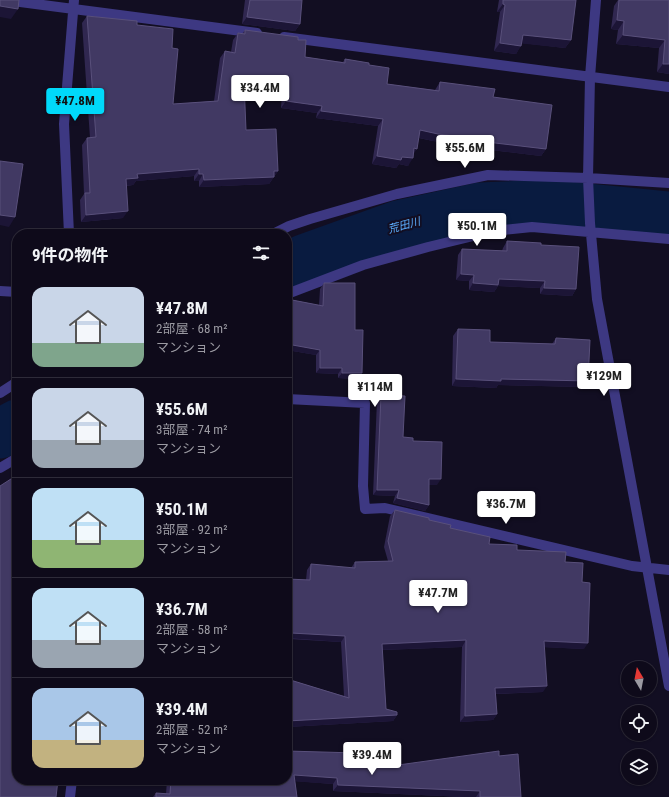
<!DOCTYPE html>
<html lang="ja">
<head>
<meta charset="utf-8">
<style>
	:root { --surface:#0e0a1a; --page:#1c1827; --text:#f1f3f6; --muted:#9b9aa2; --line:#2e2b39; --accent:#00d9fa }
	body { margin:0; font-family:"Roboto Condensed","Noto Sans JP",sans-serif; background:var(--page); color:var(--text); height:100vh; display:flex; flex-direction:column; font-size:15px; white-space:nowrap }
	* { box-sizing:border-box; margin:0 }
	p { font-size:13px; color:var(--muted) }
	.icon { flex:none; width:22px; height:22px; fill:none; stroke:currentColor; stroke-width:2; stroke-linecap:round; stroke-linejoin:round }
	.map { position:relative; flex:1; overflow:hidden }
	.details { position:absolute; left:12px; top:229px; width:280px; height:556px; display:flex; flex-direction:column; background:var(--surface); border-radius:16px; box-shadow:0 1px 3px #0004,0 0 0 1px var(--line) }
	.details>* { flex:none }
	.needle { width:26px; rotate:350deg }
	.buttons { position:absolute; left:621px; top:661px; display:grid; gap:8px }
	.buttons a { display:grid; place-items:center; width:36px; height:36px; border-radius:50%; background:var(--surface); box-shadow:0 1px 3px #0004,0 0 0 1px var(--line); font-size:20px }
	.price { position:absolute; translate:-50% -34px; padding:0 9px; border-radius:4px; background:#fff; color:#222; font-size:13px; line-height:26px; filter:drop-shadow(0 1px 2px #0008) }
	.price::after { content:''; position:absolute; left:50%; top:24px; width:12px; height:9px; margin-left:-6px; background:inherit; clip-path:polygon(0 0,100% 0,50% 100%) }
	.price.on { background:var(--accent); color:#111 }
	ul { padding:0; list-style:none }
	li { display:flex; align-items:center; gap:12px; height:100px; padding:0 20px }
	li+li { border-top:1px solid var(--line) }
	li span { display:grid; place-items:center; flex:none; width:112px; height:80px; border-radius:12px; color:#555 }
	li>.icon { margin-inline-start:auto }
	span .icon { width:48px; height:48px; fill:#fffc; stroke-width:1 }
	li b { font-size:17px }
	h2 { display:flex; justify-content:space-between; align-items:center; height:48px; padding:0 20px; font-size:17px }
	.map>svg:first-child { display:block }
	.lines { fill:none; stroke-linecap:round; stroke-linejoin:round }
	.river { stroke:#091b40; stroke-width:49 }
	.minor { stroke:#3d3882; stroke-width:10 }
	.wall { fill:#302750 }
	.shaded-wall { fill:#1c1536 }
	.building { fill:#413963; stroke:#59507b }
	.labels { text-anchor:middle; stroke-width:4; stroke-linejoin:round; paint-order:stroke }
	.water-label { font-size:11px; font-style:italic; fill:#5dafff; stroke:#120e22 }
</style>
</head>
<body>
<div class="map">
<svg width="669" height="797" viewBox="0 0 669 797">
	<rect width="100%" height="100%" fill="#120e22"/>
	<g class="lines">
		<path class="river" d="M287 267 306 258 398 225 480 207 547 204 669 216
			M0 434 17 424"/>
		<path class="minor" d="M5 0 257 33
			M596 0 590 77 588 178 590 223 597 299 669 686
			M284 37 669 87
			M69 234 64 124 74 0
			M273 234 289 226 310 219 397 194 488 175 588 178 669 183
			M0 291 17 292
			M287 294 363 265 428 247 494 231 532 227 669 239
			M0 393 17 382
			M287 399 365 403 363 486 365 509 385 508 632 566 669 570
			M0 468 17 458
			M70 797 72 780"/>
	</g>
	<path class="wall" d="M245 0H302L300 24 295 31 242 24Z
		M499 0H576L571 40 565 48 522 43 516 54 494 51 500 12H497Z
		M618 0H669V74L657 72 659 48 616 44 618 30 611 29 614 6Z
		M87 16 137 25 172 48 173 104 214 101 220 58 225 51 231 52 233 40 238 33 242 34 245 30 298 40 305 57 343 62 345 59 369 65 387 84 435 90 440 82 493 97 546 149 541 156 473 148 474 146 433 141 419 138 413 154 408 166 399 164 396 168 372 164 378 126 316 118 317 113 281 108 282 93 244 90 246 130 278 171 269 184 199 187V181H194V176L136 181 133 185 126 186 123 218 81 222 80 200 84 194 82 145 87 138H90L82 23Z
		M507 241 541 245 576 289 572 296 540 294V288L498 286 494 292 469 290V281L456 280 458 255 462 249 502 251 503 248Z
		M324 283 355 330 358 379 338 378V374L316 373V355L287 350V299L319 305 320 289Z
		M458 329 490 342 552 344 556 338 588 381 583 387 498 385 496 388 452 386 453 336Z
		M381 395 403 437 413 441 437 485H429V505L425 511 393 503 395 496 373 495 377 400Z
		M395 510 429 520 489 544 565 562 582 582 584 649 544 647 543 692 496 694 497 714 493 720 460 722 462 647 382 650 386 709 397 715 393 721 287 727V679L344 696 341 642 290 639 287 579 306 580 307 570 311 564 351 568 355 562 388 561 384 547 390 516Z
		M499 756 521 797H465L333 791V784L295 781 297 797H153L156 793 166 794 167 780H287L391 766Z"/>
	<path class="shaded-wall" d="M503 4 505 5 500 12H497Z
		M0 6 18 9 11 19 0 17Z
		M247 17 300 24 295 31 242 24Z
		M617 20 624 21 618 30 611 29Z
		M523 35 571 40 565 48 517 43Z
		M623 35 665 40 659 48 616 44Z
		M500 43 521 46 516 54 494 51Z
		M663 64H669V74L657 72Z
		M244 82 287 86 282 93 239 89Z
		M286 101 322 106 317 113 281 108Z
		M321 111 383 119 378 126 316 118Z
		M420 130 479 139 474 146 433 141 415 137Z
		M478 141 546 149 541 156 473 148Z
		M414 148 417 149 412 156Z
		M377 156 402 157 413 158 408 166 399 164 396 168 372 164Z
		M199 169 194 176 136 181 133 185 121 186 126 179 137 174Z
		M278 171 269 184 199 187 204 180Z
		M199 174H203L199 181H194Z
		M128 211 123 218 81 222 86 215Z
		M0 215 15 217 9 227 0 225Z
		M461 274 474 275 469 281 456 280Z
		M499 279 545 281 540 288 498 286 494 292 469 290 473 283Z
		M544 288 576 289 572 296 540 294Z
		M287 344 320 350 316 355 287 350Z
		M320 368H342L338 374 316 373Z
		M342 373H362L358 379 338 378Z
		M456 379H501L588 381 583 387 498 385 496 388 452 386Z
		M429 479H441L437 485H425Z
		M377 490H399L395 496 373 495Z
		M397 498 429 505 425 511 393 503Z
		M291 633 345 636 341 642 287 638Z
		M466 640 462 647 378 650 382 644Z
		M544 641 588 643 584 649 540 647Z
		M547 686 543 692 491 694 495 688Z
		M497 714 493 720 460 722 465 716Z
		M397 715 393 721 287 727V721Z
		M294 775 337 778 333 784 290 781Z
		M338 785 480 791 476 797H465L333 791Z"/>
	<path class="building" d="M0 0H19L18 9 0 6Z
		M250 0H302L300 24 247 17Z
		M503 0H576L571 40 523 35 521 46 500 43 505 5 503 4Z
		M619 0H669V64H663L665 40 623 35 624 21 617 20Z
		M87 16 137 21V25L173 29 172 48 178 49 173 104 218 101 225 51 235 53 238 33 245 34V30L298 37V40H306L305 57 345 63V59L369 63V65L389 68 387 84 439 91 440 82 495 89 493 97 552 105 546 149 478 141 479 139 438 134 420 130 417 149 414 148 413 158 402 157 401 160 377 156 383 119 321 111 322 106 286 101 287 86 244 82 246 130 276 129 278 171H274V177L204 180 203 174H199V169L137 174 138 178 126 179 128 211 86 215 85 193H90L87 138 96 137Z
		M0 161 23 164 15 217 0 215Z
		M507 241 541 243V245L579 247 576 289 544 288 545 281 499 279 498 285 473 283 474 275 461 274 462 249 507 251Z
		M324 283H355V330H363L362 373H342V368H320V350L287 344V299L323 306Z
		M458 329 490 330V342L555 344 556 338 590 340 588 381 501 379V381L456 379Z
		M381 395 405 396 403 437 413 438V441L442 442 441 479H429V505L397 498 399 490H377Z
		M287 424H291L287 445Z
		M14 477 17 478V780H58L56 797H0V486Z
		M395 510 429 518V520L451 525 450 528 490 537 489 544 517 545V550L566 552 565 562 583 563 582 582 590 583 588 643 544 641 547 686 495 688 497 714 465 716 466 640 382 644 386 709 397 712V715L287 721V679L349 698 345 636 291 633 287 651V579L310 580 311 564 355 568V562L393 561 388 541Z
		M287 751 392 754 391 766 499 751V756L518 754 521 797H480V791L338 785 337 778 294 775 297 797H156V793L170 794 171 780H287Z"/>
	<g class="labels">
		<g class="water-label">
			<text transform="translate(404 225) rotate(-15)" y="4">荒田川</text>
		</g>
	</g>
</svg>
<div class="buttons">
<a><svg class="needle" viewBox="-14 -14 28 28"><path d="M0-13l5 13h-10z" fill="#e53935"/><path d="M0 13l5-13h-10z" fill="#9b9aa2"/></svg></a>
<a><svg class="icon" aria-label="locate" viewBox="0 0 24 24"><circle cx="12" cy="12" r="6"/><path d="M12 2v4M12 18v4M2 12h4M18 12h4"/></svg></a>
<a><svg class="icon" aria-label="layers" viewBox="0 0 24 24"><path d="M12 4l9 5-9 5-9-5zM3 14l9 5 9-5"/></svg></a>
</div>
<b class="price" style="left:260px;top:109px">¥34.4M</b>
<b class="price on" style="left:75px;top:122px">¥47.8M</b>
<b class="price" style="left:465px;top:169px">¥55.6M</b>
<b class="price" style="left:477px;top:247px">¥50.1M</b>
<b class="price" style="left:604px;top:397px">¥129M</b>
<b class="price" style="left:375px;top:408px">¥114M</b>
<b class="price" style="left:506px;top:525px">¥36.7M</b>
<b class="price" style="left:438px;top:614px">¥47.7M</b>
<b class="price" style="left:372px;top:776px">¥39.4M</b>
<section class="details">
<h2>9件の物件<svg class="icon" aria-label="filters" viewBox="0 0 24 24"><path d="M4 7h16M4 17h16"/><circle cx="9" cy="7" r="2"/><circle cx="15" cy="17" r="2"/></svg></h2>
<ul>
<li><span style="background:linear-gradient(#c9d6e8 70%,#7fa58c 0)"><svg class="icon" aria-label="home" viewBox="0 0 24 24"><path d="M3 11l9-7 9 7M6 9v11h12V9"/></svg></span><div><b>¥47.8M</b><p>2部屋 · 68 m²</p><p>マンション</p></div></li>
<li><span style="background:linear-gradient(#c9d6e8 65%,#9aa5b1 0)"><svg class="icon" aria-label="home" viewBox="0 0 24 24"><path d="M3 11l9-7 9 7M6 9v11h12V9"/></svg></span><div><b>¥55.6M</b><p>3部屋 · 74 m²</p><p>マンション</p></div></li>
<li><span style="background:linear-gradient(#bfe0f5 65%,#8fb573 0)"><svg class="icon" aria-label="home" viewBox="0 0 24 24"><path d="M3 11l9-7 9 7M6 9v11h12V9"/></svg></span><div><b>¥50.1M</b><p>3部屋 · 92 m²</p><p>マンション</p></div></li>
<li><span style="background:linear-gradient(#bfe0f5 65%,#9aa5b1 0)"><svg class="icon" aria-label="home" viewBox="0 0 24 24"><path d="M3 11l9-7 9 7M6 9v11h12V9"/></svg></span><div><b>¥36.7M</b><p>2部屋 · 58 m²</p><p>マンション</p></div></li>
<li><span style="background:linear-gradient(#a9c7e8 65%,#c2b280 0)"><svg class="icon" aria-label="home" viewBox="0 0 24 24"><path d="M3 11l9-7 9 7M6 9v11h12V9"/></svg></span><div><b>¥39.4M</b><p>2部屋 · 52 m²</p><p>マンション</p></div></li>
</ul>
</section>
</div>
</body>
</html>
